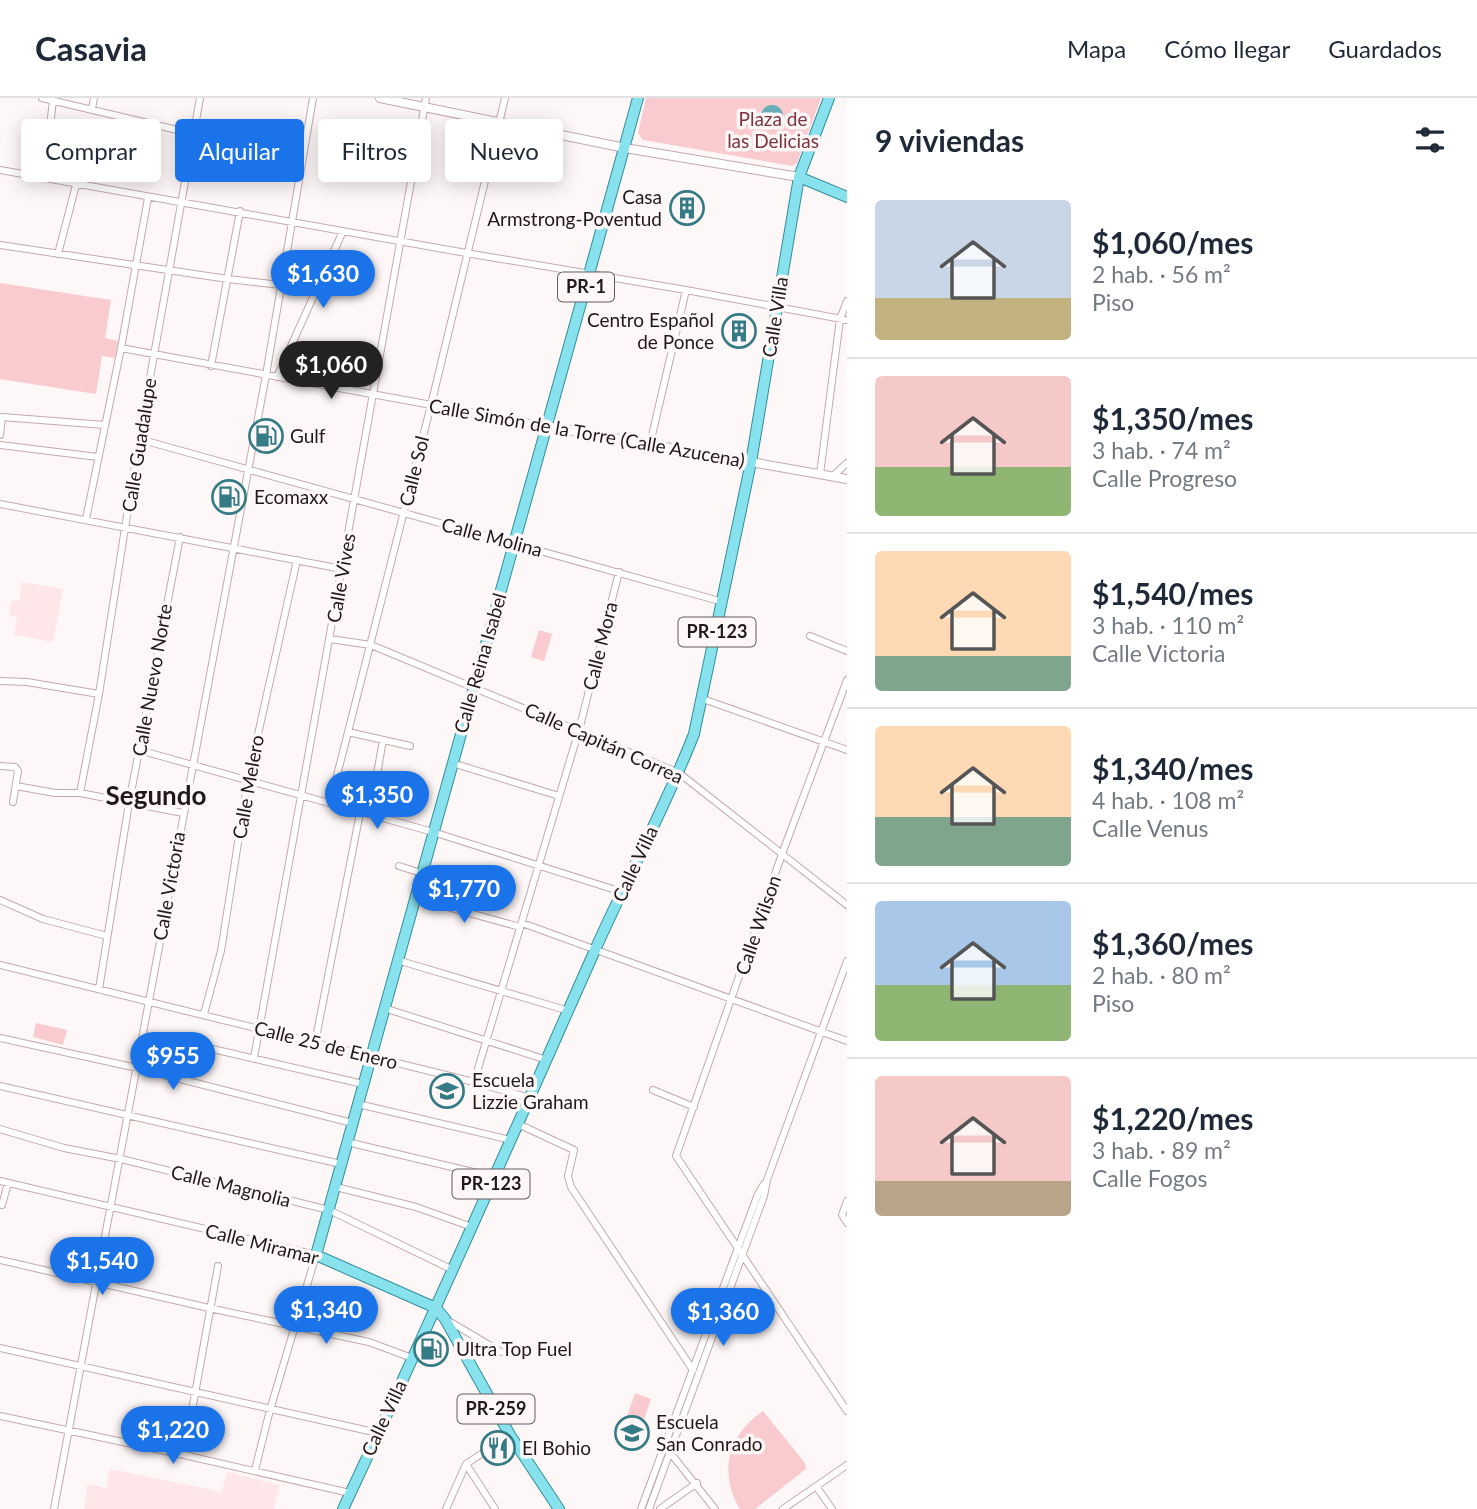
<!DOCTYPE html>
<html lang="es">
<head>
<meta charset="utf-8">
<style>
	:root { --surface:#fff; --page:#f2f2f3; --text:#1f2937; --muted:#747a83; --line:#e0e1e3; --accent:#1a73e8 }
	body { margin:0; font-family:Lato,sans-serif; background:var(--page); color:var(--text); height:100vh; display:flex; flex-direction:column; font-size:26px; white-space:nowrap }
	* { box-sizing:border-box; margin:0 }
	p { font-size:23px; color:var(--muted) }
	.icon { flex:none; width:38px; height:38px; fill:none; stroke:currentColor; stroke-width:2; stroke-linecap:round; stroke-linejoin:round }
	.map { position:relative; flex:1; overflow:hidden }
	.side { display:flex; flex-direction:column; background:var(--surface); width:630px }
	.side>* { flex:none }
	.banner { position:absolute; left:21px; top:21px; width:665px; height:63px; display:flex; gap:14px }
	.price { position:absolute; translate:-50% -60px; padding:0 16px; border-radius:24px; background:var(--accent); color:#fff; font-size:23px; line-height:46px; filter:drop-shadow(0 2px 4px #0008) }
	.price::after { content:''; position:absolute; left:50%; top:42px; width:21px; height:16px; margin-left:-10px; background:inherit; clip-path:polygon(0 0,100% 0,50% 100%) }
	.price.current { background:#222; color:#fff }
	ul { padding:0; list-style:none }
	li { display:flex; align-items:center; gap:21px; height:175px; padding:0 28px }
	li+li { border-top:2px solid var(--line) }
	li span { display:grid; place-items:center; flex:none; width:196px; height:140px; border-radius:7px; color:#555 }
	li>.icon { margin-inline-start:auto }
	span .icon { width:84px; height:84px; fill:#fffc; stroke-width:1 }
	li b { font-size:30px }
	h2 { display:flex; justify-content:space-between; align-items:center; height:84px; padding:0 28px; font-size:30px }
	.tag { padding:0 24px; border-radius:7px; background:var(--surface); box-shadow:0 4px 18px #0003; font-size:24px; line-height:63px }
	.tag.current { background:var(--accent); color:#fff }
	header { display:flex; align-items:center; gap:42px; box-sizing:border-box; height:98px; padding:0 35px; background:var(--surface); border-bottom:2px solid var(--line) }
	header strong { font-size:33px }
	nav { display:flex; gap:38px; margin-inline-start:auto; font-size:24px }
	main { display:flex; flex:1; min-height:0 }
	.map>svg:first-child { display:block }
	.built { fill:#ffe7e9 }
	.green { fill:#f9cace }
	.water { fill:#68aeb8 }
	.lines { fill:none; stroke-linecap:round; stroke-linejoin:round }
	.minor-casing { stroke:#c5a9ab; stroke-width:8 }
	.tertiary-casing { stroke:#c5a9ab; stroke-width:10 }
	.primary-casing { stroke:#318e9b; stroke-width:12 }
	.minor { stroke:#fff; stroke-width:6 }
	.tertiary { stroke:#fff; stroke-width:8 }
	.primary { stroke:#88e2ed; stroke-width:10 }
	.labels { text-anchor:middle; stroke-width:7; stroke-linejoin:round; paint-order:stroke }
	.shield { fill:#fef7f8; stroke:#645b5c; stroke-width:2 }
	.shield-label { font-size:18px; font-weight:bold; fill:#221819 }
	.park-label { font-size:19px; fill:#7c333e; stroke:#fef7f8 }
	.poi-label { font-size:19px; fill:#221819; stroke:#fef7f8; text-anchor:start }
	.street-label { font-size:19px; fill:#221819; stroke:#fef7f8 }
	.district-label { font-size:26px; font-weight:bold; fill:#221819; stroke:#fef7f8 }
</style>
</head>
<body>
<header>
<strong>Casavia</strong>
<nav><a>Mapa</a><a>Cómo llegar</a><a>Guardados</a></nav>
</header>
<main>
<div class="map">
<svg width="847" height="1411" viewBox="0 0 847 1411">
	<rect width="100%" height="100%" fill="#fef7f8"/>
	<path class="built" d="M22 484 63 491 53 544 14 537 17 519 9 517 11 503H19Z
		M110 1371 222 1394 227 1374 280 1387 274 1411H84L88 1386 106 1390Z"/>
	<path class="green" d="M646 0H821L797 65 792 68 643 42 638 35Z
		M0 185 111 202 105 240 118 243 115 260 102 258 96 296 0 281Z
		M539 532 552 536 544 563 531 559Z
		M36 925 67 932 63 947 33 939Z
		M635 1295 651 1301 642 1327 626 1321Z
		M763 1313 805 1365 806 1371 755 1411H740C718 1374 728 1337 763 1313Z"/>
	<path class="water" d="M761 18a11 11 0 1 1 22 0a11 11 0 1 1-22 0Z"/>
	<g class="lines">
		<g class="minor-casing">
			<path id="minor" d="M42 0 194 36 303 57
				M92 11 94 0
				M0 72 466 155 686 192 847 222
				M44 80 53 2
				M0 147 228 181 281 187
				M58 156 76 87
				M121 250 546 328
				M211 268 240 113
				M277 279 343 133
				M0 337 2 319 105 327
				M139 341 723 504
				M650 346 686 192
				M0 347 98 359
				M820 376 840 221 847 203
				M832 379 847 365
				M0 406 342 471
				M86 421 121 250 148 100
				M810 538 847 553
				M330 541 371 547 679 675 847 807
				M847 582 782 756 676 1058 847 1313
				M0 583 27 584 99 596
				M703 601 847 652
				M348 634 410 648
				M139 652 433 734 622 794
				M452 665 559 698
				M0 668 15 669 18 673 13 704
				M377 676 383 642
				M16 688 55 695H80L183 715
				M80 695 99 596 139 341 200 0
				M330 705 431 307 505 0
				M399 768 421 775
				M415 800 520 829
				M0 802 43 821 107 838
				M522 825 847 943
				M397 862 569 913
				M0 867 474 984 530 1000
				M99 891 129 705 180 439
				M384 910 547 962
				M204 916 221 853 248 681 297 462
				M0 940 137 970 352 1025
				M174 942 363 986
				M315 945 360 715
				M254 960 426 0
				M474 984 579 632 619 474
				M0 988 341 1066
				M653 992 694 1009
				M358 1006 511 1042
				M518 1026 574 1052 568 1078 571 1089 693 1272
				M0 1031 64 1050 121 1061 329 1112 453 1172
				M347 1044 494 1079
				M0 1083 316 1157 270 1312 255 1372
				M336 1089 416 1109 472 1129
				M847 1103 842 1117 847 1125
				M2 1107 8 1085
				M0 1162 209 1210 369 1244 412 1260
				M447 1222 501 1254
				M0 1250 378 1335
				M0 1318 184 1357 350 1395
				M668 1352 715 1411
				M184 1357 218 1168
				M466 1366 495 1411
				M816 1388 832 1411
				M54 1411 266 277 313 0
				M446 1411 466 1366 510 1337
				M641 1411 758 1096 764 1086
				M649 1411 764 1098 767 1082 847 863
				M660 1411 697 1385
				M783 1411 847 1367"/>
		</g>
		<g class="tertiary-casing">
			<path id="tertiary" d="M380 0 625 50 799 79
				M546 328 847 381"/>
		</g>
		<g class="primary-casing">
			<path id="primary" d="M799 79 847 99
				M343 1411C430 1226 512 1039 595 852 627 780 665 710 694 636L751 364 799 79 829 0
				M559 1411 510 1337 445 1221 436 1210 316 1157 638 0"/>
		</g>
		<use href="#minor" class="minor"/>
		<use href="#tertiary" class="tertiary"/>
		<use href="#primary" class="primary"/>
	</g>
	<defs>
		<g id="building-ring" transform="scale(1.75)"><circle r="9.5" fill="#fef7f8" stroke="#347b85" stroke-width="1.5"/><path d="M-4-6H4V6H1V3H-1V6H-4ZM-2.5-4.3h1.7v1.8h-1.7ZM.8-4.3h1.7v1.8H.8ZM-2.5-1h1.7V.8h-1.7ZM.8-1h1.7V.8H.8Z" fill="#347b85"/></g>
		<g id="fuel-ring" transform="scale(1.75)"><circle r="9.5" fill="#fef7f8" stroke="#347b85" stroke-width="1.5"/><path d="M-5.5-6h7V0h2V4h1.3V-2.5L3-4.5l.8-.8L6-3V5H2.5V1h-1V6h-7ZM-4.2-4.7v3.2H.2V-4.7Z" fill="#347b85"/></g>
		<g id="school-ring" transform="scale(1.75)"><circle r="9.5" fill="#fef7f8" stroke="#347b85" stroke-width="1.5"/><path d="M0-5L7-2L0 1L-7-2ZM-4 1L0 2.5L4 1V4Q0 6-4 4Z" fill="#347b85"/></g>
		<g id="restaurant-ring" transform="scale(1.75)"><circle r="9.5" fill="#fef7f8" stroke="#347b85" stroke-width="1.5"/><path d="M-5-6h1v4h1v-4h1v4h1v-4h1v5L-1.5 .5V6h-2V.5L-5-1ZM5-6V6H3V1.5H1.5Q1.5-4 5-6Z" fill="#347b85"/></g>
	</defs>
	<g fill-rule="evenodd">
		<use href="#building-ring" x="687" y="110"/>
		<use href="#building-ring" x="739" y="233"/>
		<use href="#fuel-ring" x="266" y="338"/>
		<use href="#fuel-ring" x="229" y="399"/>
		<use href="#school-ring" x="447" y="993"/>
		<use href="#fuel-ring" x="431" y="1251"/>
		<use href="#school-ring" x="632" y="1335"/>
		<use href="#restaurant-ring" x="498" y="1350"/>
	</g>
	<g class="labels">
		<g class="shield">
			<rect x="558" y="174.5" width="56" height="29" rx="5"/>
			<rect x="678.5" y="519.5" width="77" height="29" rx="5"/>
			<rect x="452.5" y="1071.5" width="77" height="29" rx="5"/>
			<rect x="457.5" y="1296.5" width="77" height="29" rx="5"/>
		</g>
		<g class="shield-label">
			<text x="586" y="195">PR-1</text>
			<text x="717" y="540">PR-123</text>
			<text x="491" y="1092">PR-123</text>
			<text x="496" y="1317">PR-259</text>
		</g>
		<g class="park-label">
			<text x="773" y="28">Plaza de<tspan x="773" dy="22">las Delicias</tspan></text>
		</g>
		<g class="poi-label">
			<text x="662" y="106" text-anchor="end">Casa<tspan x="662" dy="22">Armstrong-Poventud</tspan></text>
			<text x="714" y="229" text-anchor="end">Centro Español<tspan x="714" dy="22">de Ponce</tspan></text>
			<text x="290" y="345">Gulf</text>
			<text x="254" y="406">Ecomaxx</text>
			<text x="472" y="989">Escuela<tspan x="472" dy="22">Lizzie Graham</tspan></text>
			<text x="456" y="1258">Ultra Top Fuel</text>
			<text x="656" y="1331">Escuela<tspan x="656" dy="22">San Conrado</tspan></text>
			<text x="522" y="1357">El Bohio</text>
		</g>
		<g class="street-label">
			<text transform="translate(775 219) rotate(-81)" y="7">Calle Villa</text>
			<text transform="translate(587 335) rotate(10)" y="7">Calle Simón de la Torre (Calle Azucena)</text>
			<text transform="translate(139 347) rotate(-81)" y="7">Calle Guadalupe</text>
			<text transform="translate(414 373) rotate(-76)" y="7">Calle Sol</text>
			<text transform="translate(492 439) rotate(15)" y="7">Calle Molina</text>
			<text transform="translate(341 480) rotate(-80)" y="7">Calle Vives</text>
			<text transform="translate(600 548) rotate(-76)" y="7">Calle Mora</text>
			<text transform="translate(480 565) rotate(-74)" y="7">Calle Reina Isabel</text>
			<text transform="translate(152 582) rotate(-80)" y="7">Calle Nuevo Norte</text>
			<text transform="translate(604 645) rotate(24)" y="7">Calle Capitán Correa</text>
			<text transform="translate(248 689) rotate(-80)" y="7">Calle Melero</text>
			<text transform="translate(635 766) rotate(-65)" y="7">Calle Villa</text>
			<text transform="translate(169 788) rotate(-80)" y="7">Calle Victoria</text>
			<text transform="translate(758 827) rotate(-71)" y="7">Calle Wilson</text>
			<text transform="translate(326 947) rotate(14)" y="7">Calle 25 de Enero</text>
			<text transform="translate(231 1088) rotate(14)" y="7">Calle Magnolia</text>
			<text transform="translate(262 1146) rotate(14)" y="7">Calle Miramar</text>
			<text transform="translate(384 1320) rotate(-65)" y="7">Calle Villa</text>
		</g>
		<g class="district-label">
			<text x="156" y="707">Segundo</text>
		</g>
	</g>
</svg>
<b class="price" style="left:323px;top:212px">$1,630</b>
<b class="price current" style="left:331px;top:303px">$1,060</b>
<b class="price" style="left:377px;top:733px">$1,350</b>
<b class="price" style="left:464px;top:827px">$1,770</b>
<b class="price" style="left:173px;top:994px">$955</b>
<b class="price" style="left:102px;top:1199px">$1,540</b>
<b class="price" style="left:326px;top:1248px">$1,340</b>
<b class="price" style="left:723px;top:1250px">$1,360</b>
<b class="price" style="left:173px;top:1368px">$1,220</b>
<div class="banner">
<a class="tag">Comprar</a>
<a class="tag current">Alquilar</a>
<a class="tag">Filtros</a>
<a class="tag">Nuevo</a>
</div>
</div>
<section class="side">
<h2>9 viviendas<svg class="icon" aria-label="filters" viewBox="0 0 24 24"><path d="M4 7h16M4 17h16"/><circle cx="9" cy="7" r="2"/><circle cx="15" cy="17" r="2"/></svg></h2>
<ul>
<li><span style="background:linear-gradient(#c9d6e8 70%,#c2b280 0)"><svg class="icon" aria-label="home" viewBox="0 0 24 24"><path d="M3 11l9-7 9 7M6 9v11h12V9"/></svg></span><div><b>$1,060/mes</b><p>2 hab. · 56 m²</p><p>Piso</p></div></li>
<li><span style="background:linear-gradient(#f6c9c9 65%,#8fb573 0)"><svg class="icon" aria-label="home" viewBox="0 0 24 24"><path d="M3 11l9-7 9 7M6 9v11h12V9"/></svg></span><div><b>$1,350/mes</b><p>3 hab. · 74 m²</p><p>Calle Progreso</p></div></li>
<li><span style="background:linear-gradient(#ffd9b3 75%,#7fa58c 0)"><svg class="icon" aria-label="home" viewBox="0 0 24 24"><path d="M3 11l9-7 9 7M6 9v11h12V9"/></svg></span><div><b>$1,540/mes</b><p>3 hab. · 110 m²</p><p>Calle Victoria</p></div></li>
<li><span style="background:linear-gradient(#ffd9b3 65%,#7fa58c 0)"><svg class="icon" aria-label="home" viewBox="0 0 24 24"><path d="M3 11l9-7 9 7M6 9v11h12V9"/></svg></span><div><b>$1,340/mes</b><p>4 hab. · 108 m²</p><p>Calle Venus</p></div></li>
<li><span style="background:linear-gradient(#a9c7e8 60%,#8fb573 0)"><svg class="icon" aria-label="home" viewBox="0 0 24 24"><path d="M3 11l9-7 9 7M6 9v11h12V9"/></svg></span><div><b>$1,360/mes</b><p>2 hab. · 80 m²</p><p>Piso</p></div></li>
<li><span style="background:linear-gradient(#f6c9c9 75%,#b9a48a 0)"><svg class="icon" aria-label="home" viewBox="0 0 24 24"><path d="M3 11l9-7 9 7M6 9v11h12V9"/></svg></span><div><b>$1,220/mes</b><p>3 hab. · 89 m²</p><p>Calle Fogos</p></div></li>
</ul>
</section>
</main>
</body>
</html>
